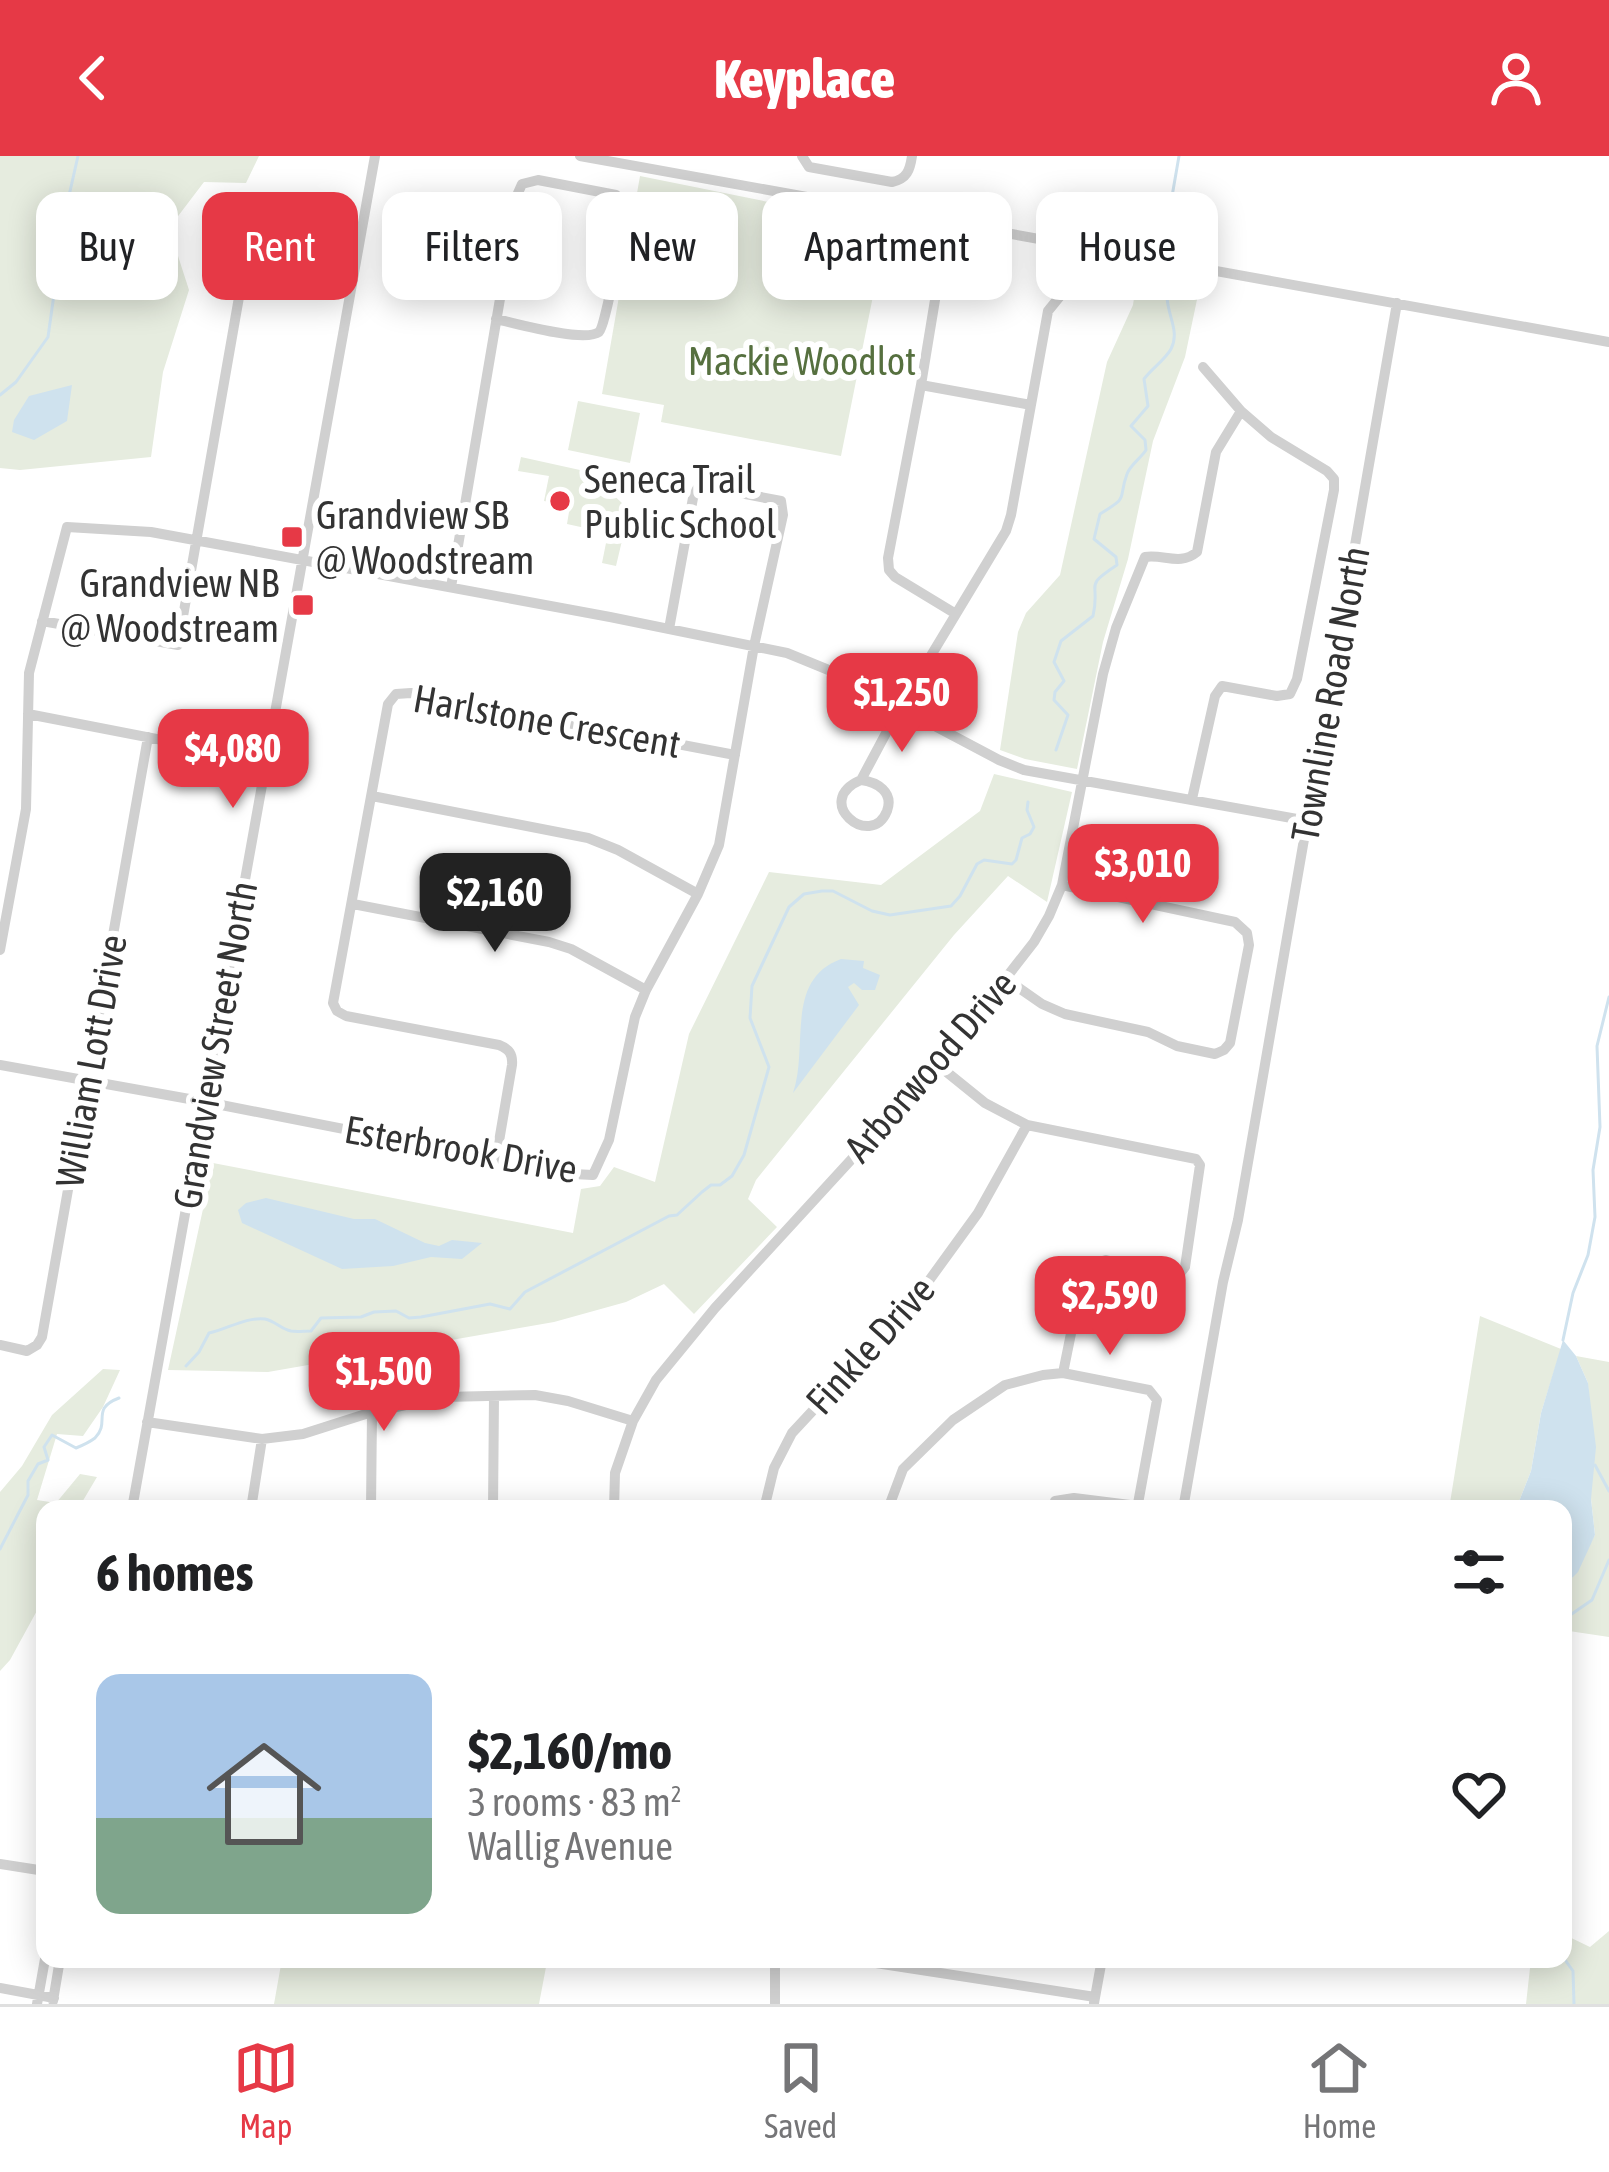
<!DOCTYPE html>
<html lang="en">
<head>
<meta charset="utf-8">
<style>
	:root { --surface:#fff; --page:#f6f6f6; --text:#202124; --muted:#757577; --line:#e0e0e0; --accent:#e63946 }
	body { margin:0; font-family:"Asap Condensed",sans-serif; background:var(--page); color:var(--text); height:100vh; display:flex; flex-direction:column; font-size:45px; white-space:nowrap }
	* { box-sizing:border-box; margin:0 }
	p { font-size:39px; color:var(--muted) }
	.icon { flex:none; width:66px; height:66px; fill:none; stroke:currentColor; stroke-width:2; stroke-linecap:round; stroke-linejoin:round }
	.map { position:relative; flex:1; overflow:hidden }
	.sheet { position:absolute; left:36px; top:1344px; width:1536px; height:468px; display:flex; flex-direction:column; background:var(--surface); border-radius:24px; box-shadow:0 6px 30px #0003 }
	.sheet>* { flex:none }
	.banner { position:absolute; left:36px; top:36px; width:1539px; height:108px; display:flex; gap:24px }
	.price { position:absolute; translate:-50% -102px; padding:0 27px; border-radius:24px; background:var(--accent); color:#fff; font-size:39px; line-height:78px; filter:drop-shadow(0 3px 6px #0008) }
	.price::after { content:''; position:absolute; left:50%; top:72px; width:36px; height:27px; margin-left:-18px; background:inherit; clip-path:polygon(0 0,100% 0,50% 100%) }
	.price.on { background:#222; color:#fff }
	ul { padding:0; list-style:none }
	li { display:flex; align-items:center; gap:36px; height:300px; padding:0 60px }
	li+li { border-top:3px solid var(--line) }
	li span { display:grid; place-items:center; flex:none; width:336px; height:240px; border-radius:24px; color:#555 }
	li>.icon { margin-inline-start:auto }
	span .icon { width:144px; height:144px; fill:#fffc; stroke-width:1 }
	li b { font-size:51px }
	h2 { display:flex; justify-content:space-between; align-items:center; height:144px; padding:0 60px; font-size:51px }
	.pill { padding:0 42px; border-radius:24px; background:var(--surface); box-shadow:0 6px 30px #0003; font-size:42px; line-height:108px }
	.pill.on { background:var(--accent); color:#fff }
	header { display:flex; justify-content:space-between; align-items:center; height:156px; padding:0 60px; background:var(--accent); color:#fff; font-size:54px; font-weight:800 }
	.menu { display:flex; justify-content:space-around; align-items:center; height:168px; border-top:3px solid var(--line); background:var(--surface); font-size:33px; color:var(--muted) }
	.menu a { display:grid; justify-items:center; gap:6px }
	.menu .on { color:var(--accent) }
	.map>svg:first-child { display:block }
	.green { fill:#e6ecdf }
	.water { fill:#cfe2ee }
	.lines { fill:none; stroke-linecap:round; stroke-linejoin:round }
	.stream { stroke:#cfe2ee; stroke-width:3 }
	.minor { stroke:#d0d0d0; stroke-width:10 }
	.poi-dot { fill:#e63946; stroke:#fff; stroke-width:4.5 }
	.labels { text-anchor:middle; stroke-width:12; stroke-linejoin:round; paint-order:stroke }
	.park-label { font-size:39px; fill:#56703f; stroke:#fff }
	.poi-label { font-size:39px; fill:#333; stroke:#fff; text-anchor:start }
	.street-label { font-size:39px; fill:#333; stroke:#fff }
</style>
</head>
<body>
<header><svg class="icon" aria-label="back" viewBox="0 0 24 24"><path d="M15 5l-7 7 7 7"/></svg>Keyplace<svg class="icon" aria-label="person" viewBox="0 0 24 24"><circle cx="12" cy="8" r="4"/><path d="M4 21q1-7 8-7t8 7"/></svg></header>
<div class="map">
<svg width="1609" height="1848" viewBox="0 0 1609 1848">
	<rect width="100%" height="100%" fill="#fff"/>
	<path class="green" d="M0 0H259L246 27 204 26 169 72 189 134 163 216 151 301 20 314 0 312Z
		M640 20 887 70 841 300 661 266 664 249 602 238Z
		M1137 121 1199 134 1185 201 1153 285 1128 403 1103 486 1077 613 1025 603 1000 594 1018 476 1026 457 1060 419 1107 206 1133 149Z
		M578 245 640 257 630 307 568 294Z
		M521 301 589 316 623 348 626 357 625 372 616 410 602 407 608 377 567 368 570 350 544 345 549 320 518 315Z
		M994 618 1072 636 1047 746 1008 720 954 779 756 1024 748 1043 777 1071 694 1158 664 1128 626 1146 554 1166 268 1216 168 1214 213 1007 573 1077 581 1033 600 1030 614 1011 655 1026 689 878 769 716 881 729 980 655Z
		M1480 1160 1561 1193 1541 1257 1531 1315 1516 1353H1449Z
		M1576 1200 1609 1206V1481L1569 1475 1563 1536V1425L1572 1422 1595 1379 1591 1343 1588 1227Z
		M103 1213 120 1214 103 1251 83 1280 57 1278 37 1344 56 1347 80 1318 97 1321 78 1353H45V1440L10 1504 0 1515V1336L22 1310 52 1259Z
		M1609 1775V1848H1526L1531 1803H1563V1778L1590 1791Z
		M282 1803H499L546 1811 539 1848H274Z"/>
	<path class="water" d="M72 229 67 265 34 284 12 276 14 264 29 240Z
		M841 803 864 805 863 812 880 819 875 834H862L854 827 848 831 859 849 793 937C809 891 784 824 841 803Z
		M266 1042 354 1063H375L425 1087 439 1090 452 1084 482 1087 462 1103 431 1101 393 1110 342 1113 242 1067 238 1054 246 1047Z
		M1563 1184 1576 1200 1588 1227 1596 1291 1591 1343 1595 1379 1578 1416 1572 1422 1563 1425V1353H1516L1531 1315 1541 1257Z"/>
	<g class="lines">
		<path class="stream" d="M1168 94 1170 52 1179 0
			M0 239 16 226 48 181 66 53 78 0
			M1056 594 1068 559 1054 544 1055 536 1064 525 1054 506 1061 485 1093 460C1101 425 1082 432 1117 409L1116 401 1094 383 1100 358C1131 339 1117 345 1127 318 1130 309 1141 302 1146 294L1145 284 1131 270 1148 250 1144 223C1152 212 1165 204 1171 193 1181 174 1165 157 1167 135
			M1563 1184 1573 1137 1588 1099 1595 1061 1593 1014 1600 971 1597 890 1609 841
			M186 1210 199 1196 209 1177C228 1173 245 1161 265 1163 275 1165 281 1173 291 1175 297 1176 304 1175 311 1175L321 1162 361 1161 374 1156 396 1155 409 1162 421 1161 490 1148 510 1153 525 1136 669 1060 677 1059 702 1036 711 1029H720L732 1020 744 999 769 911 750 862 752 830 789 751 804 738 822 735H833L872 755 890 759 951 750 960 740 977 708 984 704 1012 708 1016 704 1022 682 1030 678 1034 671 1027 654 1028 646
			M1595 1309 1609 1335
			M0 1393 28 1339V1325L38 1308 48 1304 44 1291 52 1279 76 1292C81 1290 91 1285 95 1282 111 1266 90 1253 119 1242
			M1563 1464 1592 1444 1609 1404
			M1563 1801 1573 1815 1574 1848"/>
		<path class="minor" d="M580 0 1609 186
			M802 0 809 11 892 26C907 23 910 14 912 0
			M225 78a15 15 0 1 1 30 0a15 15 0 1 1-30 0Z
			M948 65 921 229 888 402 889 414 895 421 956 458
			M921 229 1031 249
			M451 431 518 37 522 28 538 24 616 39C618 41 621 42 623 45 627 54 606 170 599 176 584 187 515 167 496 163
			M42 465 178 489 245 107V93
			M28 558 265 604
			M861 624C877 626 894 636 887 655 871 695 811 645 861 624L900 551 1006 375 1011 359 1048 155 1065 134
			M372 640 588 682 618 694 698 738
			M1192 643 1215 540 1222 530 1277 540 1290 538 1297 523 1334 334V323L1327 315 1271 281 1241 255 1203 211
			M353 748 549 786 571 793 646 834
			M0 794 26 653 29 517 67 371 151 376 610 461 787 497 831 515 999 604 1024 614 1308 665
			M1006 823 1042 848 1065 858 1148 876 1177 890 1215 898 1224 894 1230 887 1249 789 1247 777 1235 766 1062 729
			M0 909 206 946 573 1018 593 1019 609 984 635 861 646 834 698 738 719 689 754 490 783 359 781 345 704 330 697 333 693 342 669 473
			M938 909 985 947 1027 969 1196 1003 1200 1009 1185 1111 1178 1120H1172L1106 1104 1088 1110 1080 1133 1063 1217
			M496 1003 512 909C513 898 509 893 499 889L346 860 337 855 333 847 388 548 396 538 411 537 735 599
			M0 1189 27 1195 37 1189 42 1181 148 581
			M147 1266 262 1283 303 1278 372 1256 444 1241 535 1239 568 1245 633 1265
			M1055 1345 1074 1342 1138 1350
			M132 1353 375 0
			M251 1353 262 1283
			M371 1353 372 1256
			M493 1353 494 1240
			M614 1353 615 1317 633 1265 656 1224 715 1152 938 909 1034 786 1049 760 1062 729 1103 518 1116 472 1145 401C1164 398 1180 410 1197 396L1216 296 1241 255
			M764 1353 774 1312 792 1277 912 1148 978 1057 1027 969
			M888 1353 903 1313 953 1264 1005 1229 1043 1219 1063 1217 1149 1234 1157 1244 1137 1353
			M1183 1353 1223 1126 1238 1064 1397 147
			M0 1708 45 1715
			M850 1803 1095 1841
			M0 1832 54 1842
			M53 1845 60 1803
			M1094 1847 1102 1803
			M37 1848 45 1803
			M775 1848V1803"/>
	</g>
	<g class="poi-dot">
		<circle cx="560" cy="345" r="12"/>
		<rect x="280" y="369" width="24" height="24" rx="6"/>
		<rect x="291" y="437" width="24" height="24" rx="6"/>
	</g>
	<g class="labels">
		<g class="park-label">
			<text x="802" y="219">Mackie Woodlot</text>
		</g>
		<g class="poi-label">
			<text x="584" y="337">Seneca Trail<tspan x="584" dy="45">Public School</tspan></text>
			<text x="316" y="373">Grandview SB<tspan x="316" dy="45">@ Woodstream</tspan></text>
			<text x="279" y="441" text-anchor="end">Grandview NB<tspan x="279" dy="45">@ Woodstream</tspan></text>
		</g>
		<g class="street-label">
			<text transform="translate(1330 538) rotate(-80)" y="14">Townline Road North</text>
			<text transform="translate(547 565) rotate(10)" y="14">Harlstone Crescent</text>
			<text transform="translate(215 889) rotate(-80)" y="14">Grandview Street North</text>
			<text transform="translate(91 905) rotate(-80)" y="14">William Lott Drive</text>
			<text transform="translate(930 910) rotate(-49)" y="14">Arborwood Drive</text>
			<text transform="translate(461 993) rotate(10)" y="14">Esterbrook Drive</text>
			<text transform="translate(870 1189) rotate(-48)" y="14">Finkle Drive</text>
		</g>
	</g>
</svg>
<b class="price" style="left:902px;top:599px">$1,250</b>
<b class="price" style="left:233px;top:655px">$4,080</b>
<b class="price" style="left:1143px;top:770px">$3,010</b>
<b class="price on" style="left:495px;top:799px">$2,160</b>
<b class="price" style="left:1110px;top:1202px">$2,590</b>
<b class="price" style="left:384px;top:1278px">$1,500</b>
<div class="banner">
<a class="pill">Buy</a>
<a class="pill on">Rent</a>
<a class="pill">Filters</a>
<a class="pill">New</a>
<a class="pill">Apartment</a>
<a class="pill">House</a>
</div>
<section class="sheet">
<h2>6 homes<svg class="icon" aria-label="filters" viewBox="0 0 24 24"><path d="M4 7h16M4 17h16"/><circle cx="9" cy="7" r="2"/><circle cx="15" cy="17" r="2"/></svg></h2>
<ul>
<li><span style="background:linear-gradient(#a9c7e8 60%,#7fa58c 0)"><svg class="icon" aria-label="home" viewBox="0 0 24 24"><path d="M3 11l9-7 9 7M6 9v11h12V9"/></svg></span><div><b>$2,160/mo</b><p>3 rooms · 83 m²</p><p>Wallig Avenue</p></div><svg class="icon" aria-label="heart" viewBox="0 0 24 24"><path d="M12 20l-8-8c-3-5 5-10 8-4 3-6 11-1 8 4z"/></svg></li>
</ul>
</section>
</div>
<nav class="menu">
<a class="on"><svg class="icon" aria-label="map" viewBox="0 0 24 24"><path d="M3 6l6-2 6 2 6-2v14l-6 2-6-2-6 2zM9 4v14M15 6v14"/></svg>Map</a>
<a><svg class="icon" aria-label="saved" viewBox="0 0 24 24"><path d="M7 4h10v16l-5-4-5 4z"/></svg>Saved</a>
<a><svg class="icon" aria-label="home" viewBox="0 0 24 24"><path d="M3 11l9-7 9 7M6 9v11h12V9"/></svg>Home</a>
</nav>
</body>
</html>
